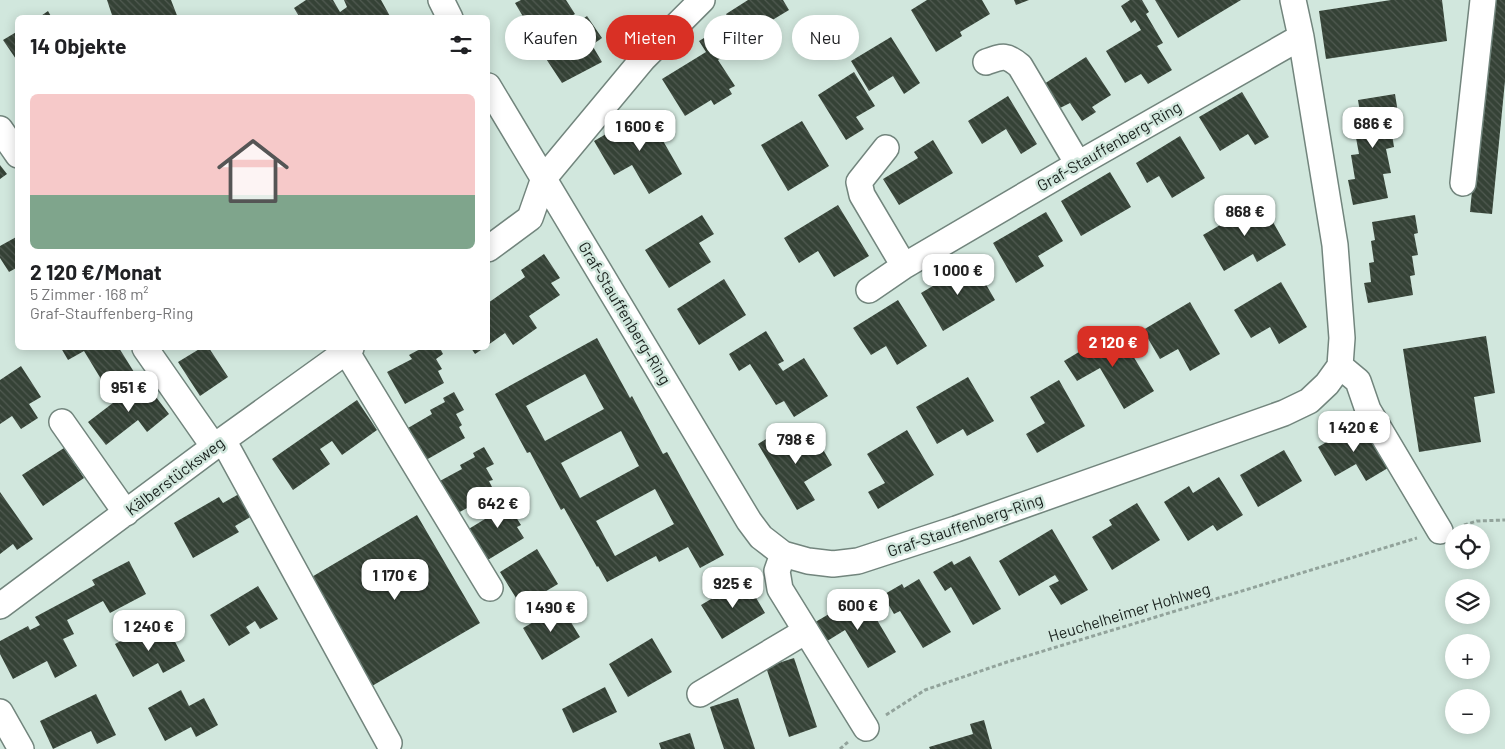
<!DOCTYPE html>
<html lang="de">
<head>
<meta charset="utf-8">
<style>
	:root { --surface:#fff; --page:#f6f6f6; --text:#202124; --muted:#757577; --accent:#d93025 }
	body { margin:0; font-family:Barlow,sans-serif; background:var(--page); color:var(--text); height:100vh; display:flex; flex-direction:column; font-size:19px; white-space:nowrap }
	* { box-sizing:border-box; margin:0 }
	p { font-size:16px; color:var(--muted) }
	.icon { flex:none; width:28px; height:28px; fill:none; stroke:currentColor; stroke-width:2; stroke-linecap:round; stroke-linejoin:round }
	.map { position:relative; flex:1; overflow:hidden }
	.panel { position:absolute; left:15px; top:15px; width:475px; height:335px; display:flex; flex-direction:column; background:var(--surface); border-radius:8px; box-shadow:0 2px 12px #0003 }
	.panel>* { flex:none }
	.hud { position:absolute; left:505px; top:15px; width:475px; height:45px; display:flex; gap:10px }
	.buttons { position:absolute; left:1445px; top:524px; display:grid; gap:10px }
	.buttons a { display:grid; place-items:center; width:45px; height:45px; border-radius:50%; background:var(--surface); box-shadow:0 2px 12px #0003; font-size:25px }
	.price { position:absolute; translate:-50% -42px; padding:0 11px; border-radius:10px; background:#fff; color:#222; font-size:16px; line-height:32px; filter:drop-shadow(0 1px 2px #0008) }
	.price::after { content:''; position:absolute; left:50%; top:30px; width:15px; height:11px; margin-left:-8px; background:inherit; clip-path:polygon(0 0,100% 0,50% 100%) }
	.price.selected { background:var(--accent); color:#fff }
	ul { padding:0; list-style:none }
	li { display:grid; align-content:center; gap:10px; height:265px; padding:0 15px }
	li span { display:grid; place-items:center; height:155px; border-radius:8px; color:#555 }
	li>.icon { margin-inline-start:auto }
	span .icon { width:90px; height:90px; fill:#fffc; stroke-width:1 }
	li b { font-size:21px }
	h2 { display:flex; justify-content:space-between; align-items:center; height:60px; padding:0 15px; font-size:21px }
	.tag { padding:0 18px; border-radius:22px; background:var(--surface); box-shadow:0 2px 12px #0003; font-size:18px; line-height:45px }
	.tag.selected { background:var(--accent); color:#fff }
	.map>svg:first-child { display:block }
	.building { fill:url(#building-back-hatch); fill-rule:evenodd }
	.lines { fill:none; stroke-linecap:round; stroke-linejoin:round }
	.minor-casing { stroke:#72857d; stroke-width:28 }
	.path { stroke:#92a39b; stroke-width:3; stroke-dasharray:4 2.5; stroke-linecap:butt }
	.minor { stroke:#fff; stroke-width:25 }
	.labels { text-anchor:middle; stroke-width:5; stroke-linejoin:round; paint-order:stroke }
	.street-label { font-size:16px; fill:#19211d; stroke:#d1e7dd }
</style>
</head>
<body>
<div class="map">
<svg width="1505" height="749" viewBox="0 0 1505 749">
	<defs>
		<pattern id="building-back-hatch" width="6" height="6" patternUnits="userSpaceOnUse" patternTransform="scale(1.25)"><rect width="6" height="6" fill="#354236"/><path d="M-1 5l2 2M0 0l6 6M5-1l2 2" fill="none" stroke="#505a51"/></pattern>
	</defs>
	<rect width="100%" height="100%" fill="#d1e7dd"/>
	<path class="building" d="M107 0H171L178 18H135L134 16 129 18H113Z
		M306 0H333L340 12 347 7 344 0H381L391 18H300L294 8Z
		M521 0H566L575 14 535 37 515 3Z
		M748 0H783L789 10 741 39 726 14Z
		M927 0H982L990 14 960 32 962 36 936 52 911 10Z
		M1014 0H1029L1016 5Z
		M1130 0H1142L1149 12 1146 14 1163 43 1157 46 1172 70 1148 84 1141 74 1125 83 1106 51 1141 30 1135 20 1131 23 1121 6Z
		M1155 0H1241L1178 38Z
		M1391 0H1442L1447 41 1326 59 1319 11Z
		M1490 0H1505V81L1492 214 1470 212Z
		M48 11 52 18H38Z
		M587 16 602 38 592 45 602 62 562 83 535 42 576 20 577 23Z
		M18 31V62L3 40Z
		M714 32 727 54 718 60 735 86 729 89 732 94 714 105 711 100 685 116 662 79 706 52 699 41Z
		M891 37 920 83 904 94 893 76 869 91 851 61Z
		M1086 57 1111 95 1092 107 1096 112 1082 121 1070 103 1060 108 1044 84Z
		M854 72 875 106 856 117 864 129 846 140 818 95Z
		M1242 92 1269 137 1255 145 1248 134 1220 151 1199 117Z
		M1395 94 1399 119 1390 121 1394 147 1386 149 1391 173 1383 174 1388 198 1353 205 1348 180 1355 179 1351 155 1359 154 1354 127 1362 125 1358 100Z
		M1008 96 1037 144 1021 154 1006 129 982 144 968 121Z
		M646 111 682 174 649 194 632 165 614 175 594 141Z
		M802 121 829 166 788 191 761 145Z
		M1180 136 1205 178 1172 198 1159 176 1147 183 1136 163Z
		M933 140 953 173 899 205 883 179 918 158 914 152Z
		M0 165 7 174 0 179Z
		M1110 172 1131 207 1081 236 1061 201Z
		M1261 201 1286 245 1257 262 1253 254 1224 271 1203 235Z
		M838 205 869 256 834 277 818 251 799 263 784 238Z
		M1046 212 1063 241 1038 256 1044 266 1016 283 993 243Z
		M702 215 714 234 699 243 711 262 669 288 645 250Z
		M1415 215 1418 233 1414 234 1418 255 1412 256 1415 275 1410 276 1413 295 1368 303 1364 283 1371 282 1369 263 1374 262 1371 241 1375 240 1372 222Z
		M18 236V267L9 272 0 258V246Z
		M544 254 560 278 551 283 560 295 529 316 537 328 513 345 505 333 488 345V303L525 277 521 270Z
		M973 262 995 300 943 331 921 293Z
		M724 279 746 315 699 345 677 309Z
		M1281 282 1307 327 1279 344 1270 327 1251 338 1234 310Z
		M898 300 927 346 897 365 886 346 871 355 853 328Z
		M1190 302 1220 354 1190 371 1178 349 1160 359 1143 330Z
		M1117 329 1154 391 1124 409 1100 368 1077 381 1064 361Z
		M766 331 784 361 778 364 783 371 804 358 828 396 794 417 784 401 776 405 750 364 739 371 729 354Z
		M1486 336 1495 393 1474 397 1481 442 1419 452 1403 349Z
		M597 338 630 398 632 396 663 454 667 452 724 555 700 568 688 547 659 562 656 556 607 582 598 566 597 567 564 508 561 510 530 452 527 453 495 394ZM585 374 604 409 545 441 526 406ZM621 431 639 466 580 498 561 463ZM655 489 674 524 615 556 596 521Z
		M61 348H119L134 372 107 389 84 351 68 360Z
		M201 348H209L228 377 200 396 178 362Z
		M422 348H440L443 354 436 359 442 369 438 371 444 383 405 404 387 372 412 359 409 355Z
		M471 348H484L475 354Z
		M21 366 41 397 29 404 38 418 21 429 12 416 0 424V380Z
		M968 377 994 421 967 436 963 429 937 444 916 407Z
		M143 380 169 414 147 432 138 420 106 445 88 422Z
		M1059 380 1085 426 1037 453 1026 434 1045 423 1030 397Z
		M454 392 464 410 456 414 462 425 459 427 465 438 426 460 408 428 432 414 430 410 445 402 443 398Z
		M357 400 377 430 342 455 332 441 320 449 330 464 293 490 272 459Z
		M1361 422 1388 468 1366 481 1356 464 1335 476 1318 447Z
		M907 430 934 475 878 509 868 492 885 483 867 454Z
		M779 431 789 449 814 434 832 465 804 482 815 500 797 510 758 444Z
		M484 447 494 464 486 468 493 480 489 481 495 493 456 514 438 482 462 469 460 465 475 457 473 453Z
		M64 448 84 478 43 506 22 475Z
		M1284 450 1302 481 1258 507 1240 475Z
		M1219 477 1243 515 1217 531 1213 525 1188 541 1164 502 1189 486 1193 493Z
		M0 492 33 539 17 550 13 544 0 554Z
		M511 493 522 510 514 514 521 525 517 527 524 538 486 561 467 530 490 516 488 512 502 503 500 499Z
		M239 494 252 516 235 526 239 532 193 558 174 523 219 497 223 503Z
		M1137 503 1160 540 1112 570 1092 537 1112 525 1109 520Z
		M417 515 480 623 372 686 310 578Z
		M1052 529 1088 590 1061 605 1049 586 1059 581 1055 575 1019 596 999 561Z
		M537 549 558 584 521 606 500 572Z
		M970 556 1001 609 973 625 951 587 945 591 933 572 952 561 954 565Z
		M129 561 146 594 110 613 103 601 67 620 74 634 63 639 77 666 55 678 47 661 13 679 0 654V641L28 626 30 630 40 625 35 617 95 585 92 580Z
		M745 579 765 613 722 639 701 605Z
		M919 579 951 632 923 648 900 611 894 614 883 595 902 584 904 588Z
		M258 586 278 619 260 629 255 621 246 627 250 633 229 646 210 615Z
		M864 598 896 652 868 668 845 630 824 643 812 624 846 604 849 608Z
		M561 606 580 637 542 660 523 628Z
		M148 627 156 642 171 634 185 661 163 673 158 663 133 677 115 644Z
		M652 638 672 672 628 697 609 664Z
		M794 658 817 727 789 737 766 667Z
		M605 687 617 712 573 733 562 709Z
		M181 690 189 706 204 698 218 725 196 737 191 727 165 741 148 708Z
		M96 694 116 735 97 744 91 731 53 749 40 721Z
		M738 698 755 749H724L710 707Z
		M984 720 992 749H930L929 747 973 734 970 724Z
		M690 733 695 749H661L659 743Z"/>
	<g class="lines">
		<g class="minor-casing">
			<path id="minor" d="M441 0 450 18
				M986 62C1003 56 1006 54 1020 66L1078 164
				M488 86 749 521 761 537 783 554 808 561 833 564 858 561 956 529 1284 413 1309 401 1327 384 1340 366 1342 338 1335 245 1301 37 1293 0
				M0 129 18 155
				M886 148 859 182 862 195 904 266
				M1463 183 1483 0
				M488 249 530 218 544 178 643 59 702 0
				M869 290 904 266 1078 164 1301 37
				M145 348 214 447
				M346 351 490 588
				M1340 366 1358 381 1368 410 1440 531
				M62 422 126 513
				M223 440 389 743
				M783 554 777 571 780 589 866 728
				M0 606 223 440 351 348
				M700 694 806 631
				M0 712 21 749"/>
		</g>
		<path class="path" d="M1464 525 1477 521 1505 520
			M886 715 925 690 1007 662 1417 538
			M840 749 848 742"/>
		<use href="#minor" class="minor"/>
	</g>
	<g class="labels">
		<g class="street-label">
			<text transform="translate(1109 146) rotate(-30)" y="6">Graf-Stauffenberg-Ring</text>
			<text transform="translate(625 313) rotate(59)" y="6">Graf-Stauffenberg-Ring</text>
			<text transform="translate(175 476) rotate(-37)" y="6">Kälberstücksweg</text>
			<text transform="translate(965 525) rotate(-19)" y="6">Graf-Stauffenberg-Ring</text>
			<text transform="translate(1129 612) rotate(-17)" y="6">Heuchelheimer Hohlweg</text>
		</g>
	</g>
</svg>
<div class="buttons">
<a><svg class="icon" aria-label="locate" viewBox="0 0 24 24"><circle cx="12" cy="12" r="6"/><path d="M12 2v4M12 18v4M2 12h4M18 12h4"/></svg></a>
<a><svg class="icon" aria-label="layers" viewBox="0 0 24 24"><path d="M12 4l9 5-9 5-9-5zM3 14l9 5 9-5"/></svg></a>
<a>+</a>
<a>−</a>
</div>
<b class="price" style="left:1373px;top:149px">686 €</b>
<b class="price" style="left:640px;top:152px">1 600 €</b>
<b class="price" style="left:1245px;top:237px">868 €</b>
<b class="price" style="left:958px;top:296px">1 000 €</b>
<b class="price selected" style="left:1113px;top:368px">2 120 €</b>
<b class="price" style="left:129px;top:413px">951 €</b>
<b class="price" style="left:1354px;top:453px">1 420 €</b>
<b class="price" style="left:796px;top:465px">798 €</b>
<b class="price" style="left:498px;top:529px">642 €</b>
<b class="price" style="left:395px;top:601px">1 170 €</b>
<b class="price" style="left:733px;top:609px">925 €</b>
<b class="price" style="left:858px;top:631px">600 €</b>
<b class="price" style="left:551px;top:633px">1 490 €</b>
<b class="price" style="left:149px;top:652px">1 240 €</b>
<div class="hud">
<a class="tag">Kaufen</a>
<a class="tag selected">Mieten</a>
<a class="tag">Filter</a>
<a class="tag">Neu</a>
</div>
<section class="panel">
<h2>14 Objekte<svg class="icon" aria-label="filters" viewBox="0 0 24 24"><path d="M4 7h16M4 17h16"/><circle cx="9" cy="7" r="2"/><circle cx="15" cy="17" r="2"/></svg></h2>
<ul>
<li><span style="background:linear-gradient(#f6c9c9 65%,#7fa58c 0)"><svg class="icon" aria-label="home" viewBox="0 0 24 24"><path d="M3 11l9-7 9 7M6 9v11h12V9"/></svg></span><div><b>2 120 €/Monat</b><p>5 Zimmer · 168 m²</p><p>Graf-Stauffenberg-Ring</p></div></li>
</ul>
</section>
</div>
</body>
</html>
